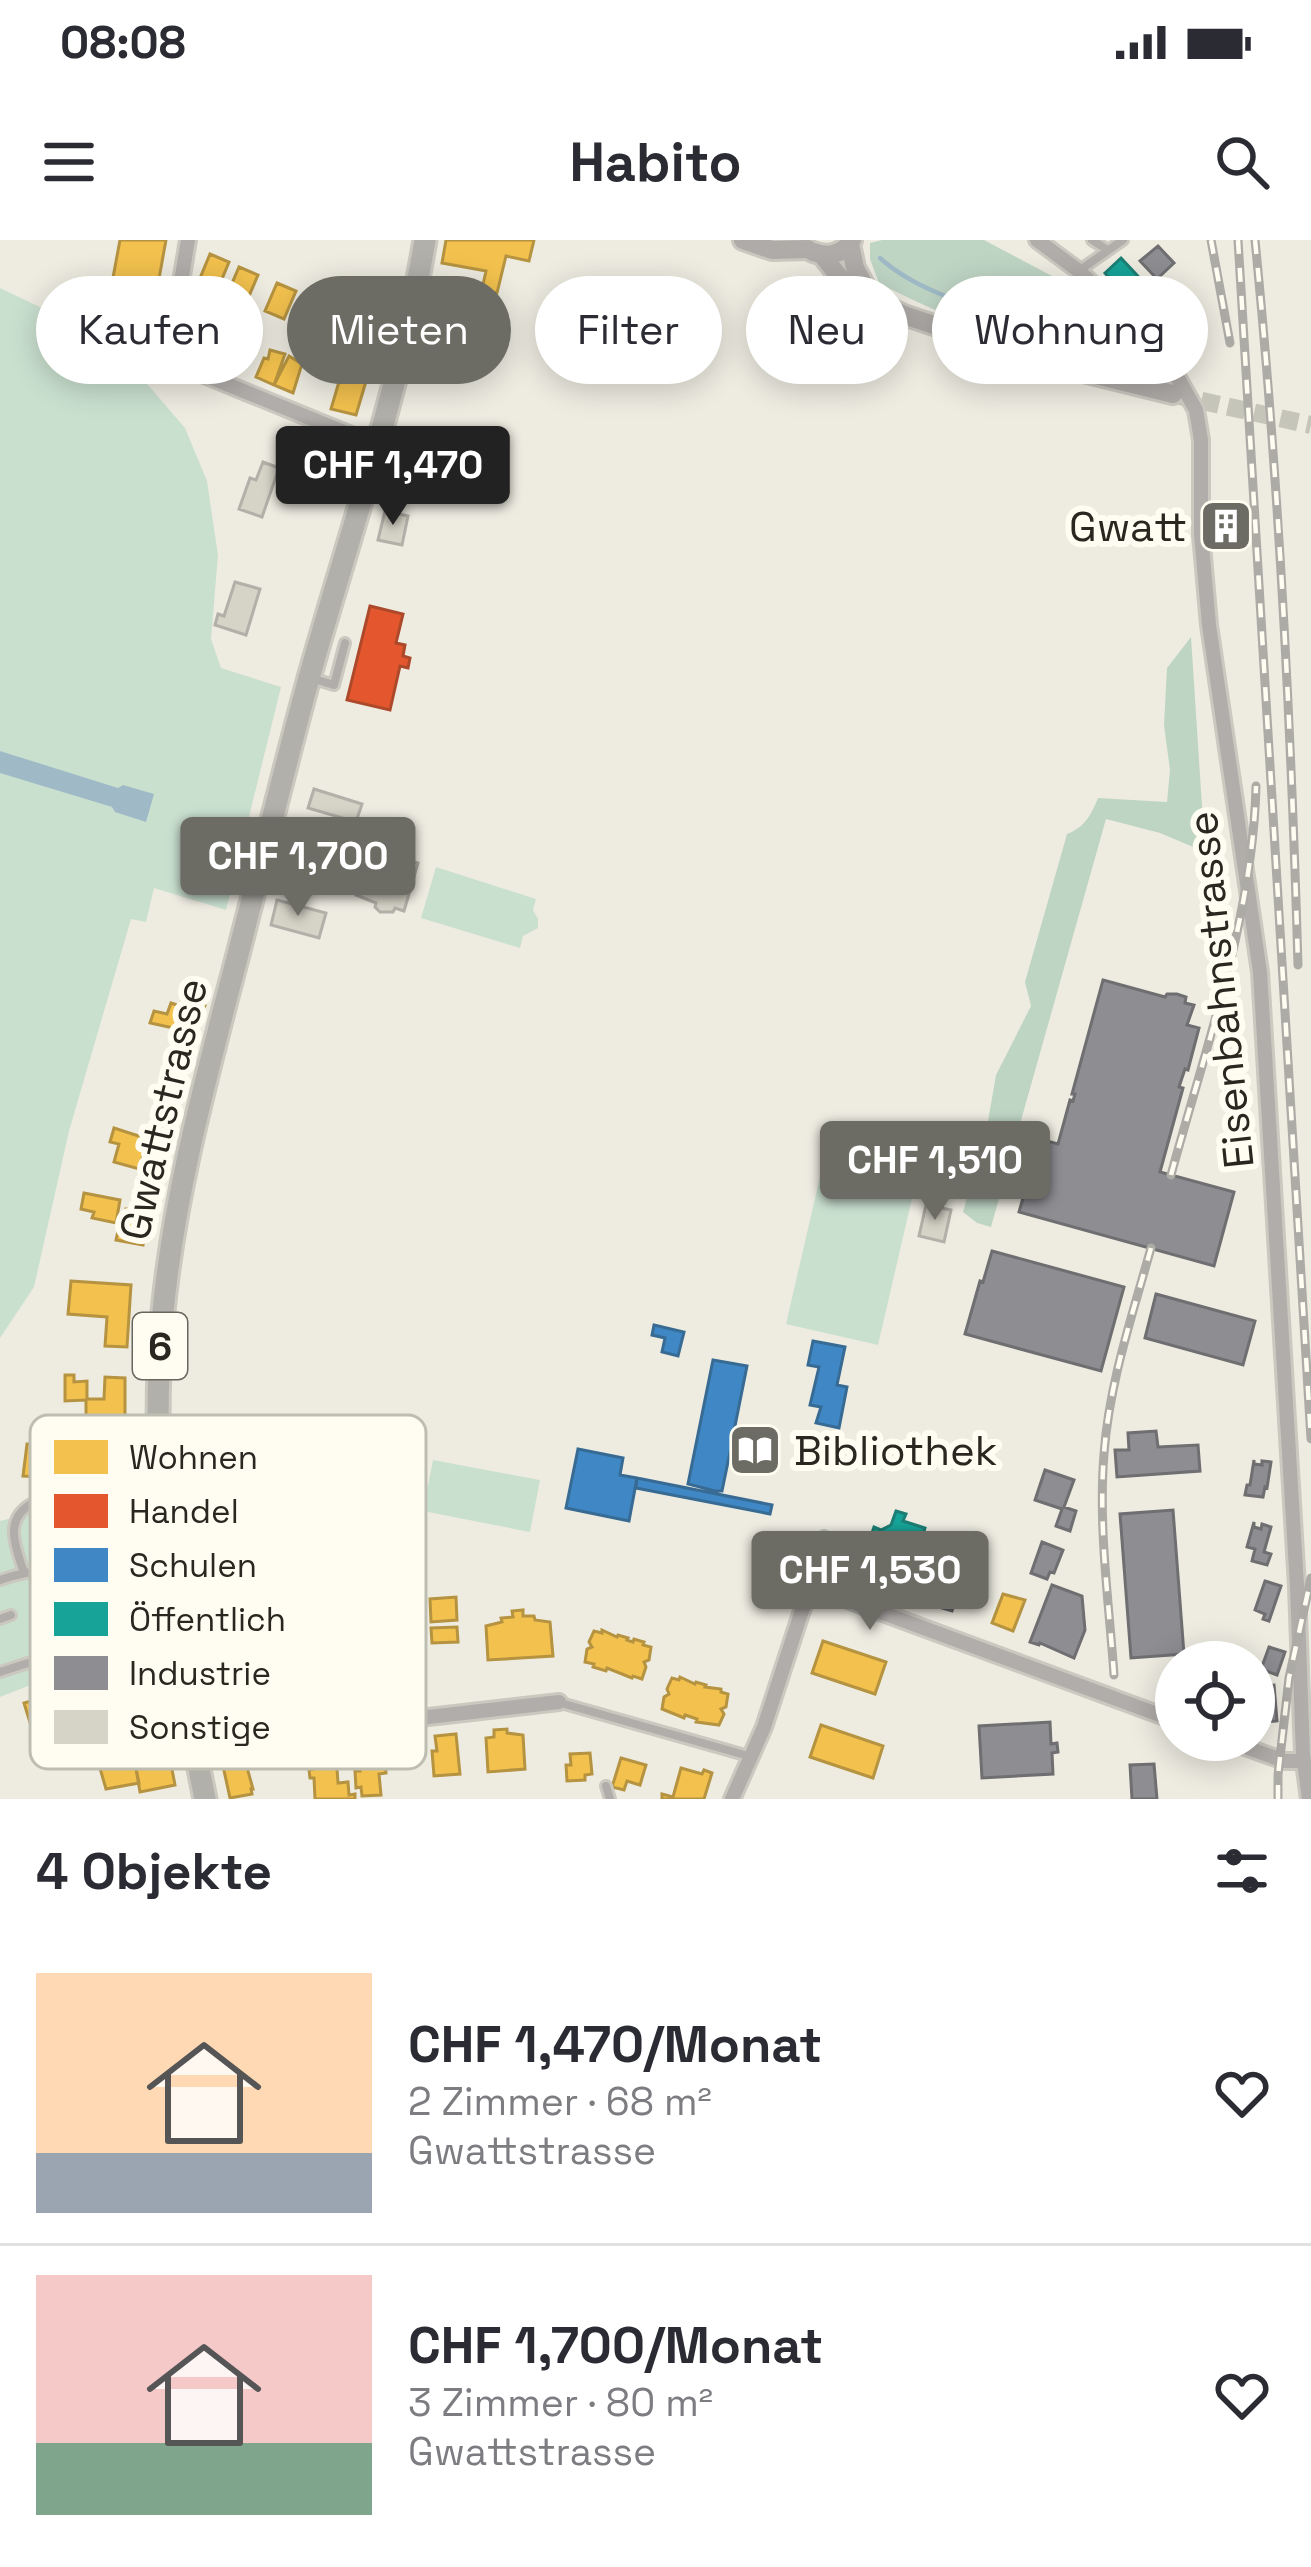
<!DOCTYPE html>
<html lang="de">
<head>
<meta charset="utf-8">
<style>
	:root { --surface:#fff; --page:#f2f2f3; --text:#2b2b33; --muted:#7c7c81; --line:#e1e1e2; --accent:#6d6c64 }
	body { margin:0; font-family:"Space Grotesk",sans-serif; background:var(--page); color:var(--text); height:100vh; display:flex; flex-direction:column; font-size:45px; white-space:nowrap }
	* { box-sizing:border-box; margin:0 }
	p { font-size:39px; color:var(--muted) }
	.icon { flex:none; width:66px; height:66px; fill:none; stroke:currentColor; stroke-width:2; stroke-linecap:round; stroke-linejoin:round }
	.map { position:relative; height:1559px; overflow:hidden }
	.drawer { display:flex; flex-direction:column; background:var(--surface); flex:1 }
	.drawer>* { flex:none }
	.guide { position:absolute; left:36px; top:36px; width:1239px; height:108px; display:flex; gap:24px }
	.tools { position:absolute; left:1155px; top:1401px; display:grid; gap:24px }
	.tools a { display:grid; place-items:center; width:120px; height:120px; border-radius:50%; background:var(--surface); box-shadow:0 6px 30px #0003; font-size:60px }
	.price { position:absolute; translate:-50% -102px; padding:0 27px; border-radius:12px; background:var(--accent); color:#fff; font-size:39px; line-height:78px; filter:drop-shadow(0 3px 6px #0008) }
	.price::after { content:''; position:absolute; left:50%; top:72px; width:36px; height:27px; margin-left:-18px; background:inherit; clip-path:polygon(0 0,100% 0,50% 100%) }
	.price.selected { background:#222; color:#fff }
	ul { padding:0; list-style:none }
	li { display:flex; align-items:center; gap:36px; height:300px; padding:0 36px }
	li+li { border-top:3px solid var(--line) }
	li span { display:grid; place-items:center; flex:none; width:336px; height:240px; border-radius:0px; color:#555 }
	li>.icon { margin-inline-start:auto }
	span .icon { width:144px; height:144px; fill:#fffc; stroke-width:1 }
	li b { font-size:51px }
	h2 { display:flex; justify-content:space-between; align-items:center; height:144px; padding:0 36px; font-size:51px }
	.chip { padding:0 42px; border-radius:54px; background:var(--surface); box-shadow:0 6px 30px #0003; font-size:42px; line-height:108px }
	.chip.selected { background:var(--accent); color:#fff }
	.status { display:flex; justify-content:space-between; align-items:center; height:84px; padding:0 60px; background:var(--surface); direction:ltr }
	.status svg { height:33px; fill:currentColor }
	header { display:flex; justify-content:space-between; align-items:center; height:156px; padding:0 36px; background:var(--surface); font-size:54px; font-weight:600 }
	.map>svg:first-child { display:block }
	.green { fill:#cae0cf }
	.forest { fill:#bfd5c4 }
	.water { fill:#9fbac6 }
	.homes { fill:#f2c14e; stroke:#b59340; stroke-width:3 }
	.shops { fill:#e4572e; stroke:#ac492a; stroke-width:3 }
	.schools { fill:#3f88c5; stroke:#386b94; stroke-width:3 }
	.public { fill:#17a398; stroke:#1c7e74; stroke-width:3 }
	.industry { fill:#8d8d92; stroke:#6f6e70; stroke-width:3 }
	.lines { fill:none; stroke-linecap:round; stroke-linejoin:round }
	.stream { stroke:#9fbac6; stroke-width:4.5 }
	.building { fill:#d6d3c7; stroke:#b2b0a8; stroke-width:3 }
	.secondary-tunnel { stroke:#c6c5ba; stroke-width:18; stroke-dasharray:18 9; stroke-linecap:butt }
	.service-casing { stroke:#cac8bf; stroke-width:14 }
	.minor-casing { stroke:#cac8bf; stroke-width:20 }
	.secondary-casing { stroke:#cac8bf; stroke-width:24 }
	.primary-casing { stroke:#cac8bf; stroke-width:27 }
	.service { stroke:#b1adab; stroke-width:8 }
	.minor { stroke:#b1adab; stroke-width:14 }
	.secondary { stroke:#afaba8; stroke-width:18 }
	.primary { stroke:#b2b0aa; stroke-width:21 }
	.rail-casing { stroke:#adaba6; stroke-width:9 }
	.rail { stroke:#fffdf1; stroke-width:4.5; stroke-dasharray:14; stroke-linecap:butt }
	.labels { text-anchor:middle; stroke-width:12; stroke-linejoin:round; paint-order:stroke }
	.shield { fill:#fffdf1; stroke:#68675f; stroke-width:3 }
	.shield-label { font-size:39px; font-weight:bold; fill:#282720 }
	.poi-label { font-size:42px; fill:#282720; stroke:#fffdf1; text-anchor:end }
	.street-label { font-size:42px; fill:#282720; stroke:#fffdf1 }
	.key { fill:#fffdf1; stroke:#bebdb2; stroke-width:3 }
	.key-label { font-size:33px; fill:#282720 }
</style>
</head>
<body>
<div class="status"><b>08:08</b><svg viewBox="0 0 49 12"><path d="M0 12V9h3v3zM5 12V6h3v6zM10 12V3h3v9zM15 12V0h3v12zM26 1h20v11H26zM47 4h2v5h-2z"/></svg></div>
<header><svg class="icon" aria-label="menu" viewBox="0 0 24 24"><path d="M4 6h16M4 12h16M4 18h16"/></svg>Habito<svg class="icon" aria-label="search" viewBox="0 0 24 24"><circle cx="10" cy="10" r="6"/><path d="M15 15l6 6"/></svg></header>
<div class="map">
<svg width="1311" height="1559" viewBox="0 0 1311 1559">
	<rect width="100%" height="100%" fill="#eeece1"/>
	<path class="green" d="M0 48 67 80 149 146 185 188 207 241 218 315 211 399 221 428 281 447 226 670 154 648 146 682 131 679 69 891 34 1047 0 1098Z
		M436 627 536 659 533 670 538 679V688L523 696 520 708 421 678Z
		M828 902 920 924 878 1105 786 1084Z
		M433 1220 540 1240 530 1292 423 1271Z
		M52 1268 90 1276 133 1277 137 1347 150 1398 0 1457V1281Z"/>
	<path class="forest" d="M882 0H984L1054 37 1149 136C1057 113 963 88 879 43L870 19V3Z
		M1191 397 1205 612 1160 593 1106 579 991 987 977 983 963 972 987 887 996 835 1031 766 1025 742 1067 594C1085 587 1091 575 1098 558L1167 562 1170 530 1164 485 1167 428Z"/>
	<path class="water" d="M0 511 118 548 123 545 154 554 146 582 115 572 112 567 0 533Z"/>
	<path class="homes" d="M120 0H166L151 83 106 75Z
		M446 0H534L529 21 506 16 497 53 482 49 486 31 442 23Z
		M210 14 229 22 217 51 198 43Z
		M239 27 258 35 246 63 227 55Z
		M277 43 296 51 284 79 265 71Z
		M307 55 326 63 314 91 295 83Z
		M353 76 386 85 380 109 351 101 354 92 360 94 362 87 351 84Z
		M196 79 219 89 209 113 196 108 198 102 194 100 196 95 190 92Z
		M229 92 248 100 236 129 217 121Z
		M270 110 285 114 274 145 256 137 264 118 268 119Z
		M289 116 302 124 293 153 274 145Z
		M345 121 370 128 356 175 331 169Z
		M182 759 205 765 193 806 170 799 173 788 150 783 154 771 167 774 171 763 180 766Z
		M158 858 177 863 169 889 151 884Z
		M114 888 148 899 139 929 114 922 119 904 110 902Z
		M84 953 120 960 116 983 92 978 94 972 81 969Z
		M126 969 148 974 143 1005 116 1000 118 991H121Z
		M71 1041 131 1045 127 1107 105 1106 107 1077 68 1074Z
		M65 1135H74V1142L87 1141V1159H104L105 1137 125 1138V1177L86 1178V1160L65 1161Z
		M27 1204 47 1205 45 1237 23 1236Z
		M1003 1354 1025 1360 1013 1391 992 1383Z
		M456 1357 457 1380 431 1382 430 1359Z
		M523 1370V1376H534L535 1380 550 1382 553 1416 488 1420 486 1386 502 1382 501 1378 513 1377 512 1371Z
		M457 1387 458 1402 432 1403 431 1388Z
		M602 1390 617 1397 618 1395 628 1398 627 1400 633 1402 634 1399 644 1402 643 1405 651 1407 649 1420 644 1422 646 1427 642 1439 633 1436 632 1438 607 1428 606 1431 593 1427 594 1424 585 1422 587 1409 592 1407 589 1402 594 1391 602 1393Z
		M823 1401 886 1422 875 1454 812 1433Z
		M680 1437 695 1444 696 1442 706 1445 705 1447 721 1449V1452L728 1454 726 1467 721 1469 724 1474 719 1485 696 1482 697 1479 685 1475 684 1478 662 1469 664 1457 669 1454 667 1449 672 1438 679 1440Z
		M59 1453 77 1515 43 1525 24 1463Z
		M821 1485 883 1506 873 1538 810 1517Z
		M164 1488 175 1545 140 1552 130 1494Z
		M507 1489V1493L523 1495 525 1529 488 1532 486 1498 494 1497V1490Z
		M456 1494 460 1534 434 1536 432 1511H437L435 1496Z
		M131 1504 139 1543 106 1549 95 1511Z
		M243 1513 253 1549H251L252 1554 230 1558 221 1517Z
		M336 1513 338 1543 348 1542 349 1555 355 1554V1559H315L314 1538H310L309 1530 313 1529 312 1515Z
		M590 1513 592 1534 585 1535V1540L567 1541 566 1525H571L570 1514Z
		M621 1518 646 1525 640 1545 627 1541 624 1550 612 1547Z
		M385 1521 386 1533 379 1534 381 1555 362 1556 361 1547 356 1548 355 1531H360V1523Z
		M681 1528 702 1534 704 1530 712 1533 704 1559H662V1554L673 1557Z"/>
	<path class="shops" d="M370 366 403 374 396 403 405 405 403 416 410 418 408 428 400 426 390 470 347 460Z"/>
	<path class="schools" d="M654 1085 684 1092 678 1116 662 1112 665 1098 652 1095Z
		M813 1101 845 1107 837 1145 847 1147 839 1188 816 1183 821 1167 810 1165 819 1127 808 1125Z
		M713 1120 747 1126 731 1206 736 1207 738 1194 777 1202 772 1227 733 1219 734 1213 730 1212 722 1251H715L688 1244Z
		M578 1209 623 1218 620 1235 637 1238 629 1281 566 1268Z
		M637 1238 772 1265 770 1274 636 1248Z"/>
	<path class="public" d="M1121 18 1163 63 1170 55 1186 72 1178 80 1189 87V117H1183L1165 101 1105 33Z
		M1229 269 1230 279 1236 281V303L1217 304 1215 270Z
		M896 1271 906 1274 903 1281 925 1288 911 1338 863 1319 874 1287 881 1290 891 1285Z"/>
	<path class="industry" d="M1158 6 1174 23 1157 39 1140 21Z
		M1103 740 1165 757 1167 754H1177L1186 757 1185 763 1194 765 1187 785 1199 788 1188 830 1185 829 1179 847 1183 848 1160 932 1234 952 1214 1026 1019 972 1040 899 1058 904 1070 860 1073 861 1075 854H1072Z
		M992 1011 1124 1047 1101 1131 965 1094 980 1041 983 1042Z
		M1156 1054 1255 1081 1243 1125 1145 1098Z
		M1156 1191 1158 1207 1198 1205 1200 1231 1117 1237 1115 1210H1129L1128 1193Z
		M1254 1220V1224L1262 1225V1221L1271 1222 1267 1248 1265 1247 1263 1257 1245 1255 1247 1245H1250Z
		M1045 1230 1074 1240 1064 1267 1076 1271 1070 1291 1056 1286 1062 1269 1035 1260Z
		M1173 1270 1184 1414 1131 1418 1120 1274Z
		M1254 1282V1287L1261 1289 1262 1284 1271 1287 1264 1312 1271 1314 1267 1325 1252 1321 1255 1309 1247 1307Z
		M957 1293 977 1300 952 1371 932 1365Z
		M1042 1302 1063 1310 1054 1333 1050 1332 1047 1339 1031 1333Z
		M1265 1341 1281 1346 1269 1381 1263 1379 1265 1374 1255 1370Z
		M1052 1345 1082 1356 1085 1390 1074 1418 1040 1403 1039 1405 1030 1402Z
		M1269 1407 1285 1412 1277 1435 1261 1429Z
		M1274 1445 1277 1481 1254 1483V1446Z
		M1050 1482 1051 1504 1057 1503 1058 1512 1052 1513 1053 1534 982 1538 979 1486Z
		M1154 1524 1157 1559H1132L1130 1525Z"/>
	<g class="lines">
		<path class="stream" d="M880 18C925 59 998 71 1054 92 1078 100 1101 112 1124 122"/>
	</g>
	<path class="building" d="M263 222 279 228 262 277 239 269 250 238 256 240Z
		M385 271 408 276 402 305 378 300Z
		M235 342 260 349 246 395 215 385 218 374 224 376Z
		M314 549 362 564 356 582 308 568Z
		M369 610 418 623 404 671 395 668 393 672H380L375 667 376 663 356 655Z
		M277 660 326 673 319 698 271 685Z
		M926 965 951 970 944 1002 919 996Z"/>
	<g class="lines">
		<path class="secondary-tunnel" d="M1175 155 1311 185"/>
		<g class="service-casing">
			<path id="service" d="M1092 0 1106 9
				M1080 30 1123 0
				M134 80 153 98 172 106
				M311 438 334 445 345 403
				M268 604 311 616 314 637 349 647 360 610 323 599 311 616
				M59 1332C59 1301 60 1278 90 1262
				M24 1333C16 1307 3 1281 31 1264L159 1260
				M0 1340C18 1334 40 1328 59 1332 76 1335 107 1356 112 1374 115 1383 112 1385 109 1393L99 1397 89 1395C58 1364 80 1340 95 1307L123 1309
				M407 1342 420 1478
				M811 1345 824 1296
				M0 1379 11 1375
				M0 1432 28 1423
				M561 1463 752 1517
				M606 1546 610 1559"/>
		</g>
		<g class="minor-casing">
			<path id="minor" d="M188 0 172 96C175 115 186 125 202 134L378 206
				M1037 0 1079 31 1095 46 1179 140 1196 170 1201 200V294L1209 385 1260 732 1297 1346 1303 1515 1309 1559
				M1226 1500 1284 1521H1303
				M194 1504 559 1462
				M732 1559 764 1487 810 1346 1176 1481"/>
		</g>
		<g class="secondary-casing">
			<path id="secondary" d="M743 0 772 10 808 9
				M850 4 855 28 872 60
				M813 12C829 18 843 14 852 0
				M822 15 849 49 904 75 1043 122 1173 154"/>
		</g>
		<g class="primary-casing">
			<path id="primary" d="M205 1559C173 1401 148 1244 162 1082 172 967 201 857 230 745 257 643 281 540 309 438 350 292 400 150 425 0"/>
		</g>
		<use href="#service" class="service"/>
		<use href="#minor" class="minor"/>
		<use href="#secondary" class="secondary"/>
		<use href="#primary" class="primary"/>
		<g class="rail-casing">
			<path id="rail" d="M1211 0 1230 103
				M1238 0 1311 1199
				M1255 0C1279 241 1291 483 1298 725
				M1171 935C1205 809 1253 677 1256 546
				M1114 1435C1109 1362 1098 1287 1104 1214 1109 1144 1132 1076 1151 1008
				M1278 1559V1535L1289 1438 1311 1338"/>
		</g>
		<use href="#rail" class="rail"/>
	</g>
	<defs>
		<g id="building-square" transform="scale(2.7)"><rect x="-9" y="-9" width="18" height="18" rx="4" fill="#6d6c64" stroke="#fffdf1"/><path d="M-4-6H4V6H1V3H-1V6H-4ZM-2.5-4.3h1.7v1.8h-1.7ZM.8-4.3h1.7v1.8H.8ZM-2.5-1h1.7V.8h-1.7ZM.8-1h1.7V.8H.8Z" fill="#fff"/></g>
		<g id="library-square" transform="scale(2.7)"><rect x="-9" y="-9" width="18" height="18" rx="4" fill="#6d6c64" stroke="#fffdf1"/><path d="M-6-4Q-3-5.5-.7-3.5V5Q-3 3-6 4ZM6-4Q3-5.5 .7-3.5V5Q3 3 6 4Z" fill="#fff"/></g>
	</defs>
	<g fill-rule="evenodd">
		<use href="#building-square" x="1226" y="286"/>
		<use href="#library-square" x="755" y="1210"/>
	</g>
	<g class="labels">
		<rect class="shield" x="133" y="1073" width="54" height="66" rx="9"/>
		<g class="shield-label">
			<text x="160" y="1120">6</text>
		</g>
		<g class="poi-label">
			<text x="1187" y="301">Gwatt</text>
			<text x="794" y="1225" text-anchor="start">Bibliothek</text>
		</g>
		<g class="street-label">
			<text transform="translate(1220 750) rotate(-96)" y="15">Eisenbahnstrasse</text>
			<text transform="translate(163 869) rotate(-77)" y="15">Gwattstrasse</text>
		</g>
	</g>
	<rect x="30" y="1175" width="396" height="354" rx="18" class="key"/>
	<rect x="54" y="1200" width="54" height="34" fill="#f2c14e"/>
	<rect x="54" y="1254" width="54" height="34" fill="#e4572e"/>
	<rect x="54" y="1308" width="54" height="34" fill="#3f88c5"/>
	<rect x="54" y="1362" width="54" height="34" fill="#17a398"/>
	<rect x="54" y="1416" width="54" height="34" fill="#8d8d92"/>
	<rect x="54" y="1470" width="54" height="34" fill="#d6d3c7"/>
	<g class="key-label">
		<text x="129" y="1229">Wohnen</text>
		<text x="129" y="1283">Handel</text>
		<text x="129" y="1337">Schulen</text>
		<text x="129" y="1391">Öffentlich</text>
		<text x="129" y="1445">Industrie</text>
		<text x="129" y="1499">Sonstige</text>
	</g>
</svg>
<div class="tools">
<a><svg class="icon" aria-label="locate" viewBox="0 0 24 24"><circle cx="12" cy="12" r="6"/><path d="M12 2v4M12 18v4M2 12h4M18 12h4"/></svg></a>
</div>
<b class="price selected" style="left:393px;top:288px">CHF 1,470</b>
<b class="price" style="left:298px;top:679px">CHF 1,700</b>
<b class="price" style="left:935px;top:983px">CHF 1,510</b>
<b class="price" style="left:870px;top:1393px">CHF 1,530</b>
<div class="guide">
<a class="chip">Kaufen</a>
<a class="chip selected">Mieten</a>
<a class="chip">Filter</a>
<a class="chip">Neu</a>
<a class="chip">Wohnung</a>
</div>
</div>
<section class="drawer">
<h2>4 Objekte<svg class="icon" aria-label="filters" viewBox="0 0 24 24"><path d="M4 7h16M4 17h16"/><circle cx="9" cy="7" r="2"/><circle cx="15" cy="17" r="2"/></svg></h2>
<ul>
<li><span style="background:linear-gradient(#ffd9b3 75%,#9aa5b1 0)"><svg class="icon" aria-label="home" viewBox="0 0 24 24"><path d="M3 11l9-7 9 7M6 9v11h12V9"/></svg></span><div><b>CHF 1,470/Monat</b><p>2 Zimmer · 68 m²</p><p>Gwattstrasse</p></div><svg class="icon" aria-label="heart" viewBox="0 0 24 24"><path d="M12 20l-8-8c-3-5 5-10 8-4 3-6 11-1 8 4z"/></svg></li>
<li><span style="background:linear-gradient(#f6c9c9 70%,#7fa58c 0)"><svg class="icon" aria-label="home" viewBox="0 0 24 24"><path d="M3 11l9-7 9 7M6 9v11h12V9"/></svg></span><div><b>CHF 1,700/Monat</b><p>3 Zimmer · 80 m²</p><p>Gwattstrasse</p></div><svg class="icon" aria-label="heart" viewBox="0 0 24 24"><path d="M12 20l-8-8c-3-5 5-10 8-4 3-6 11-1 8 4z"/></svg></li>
</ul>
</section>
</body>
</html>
